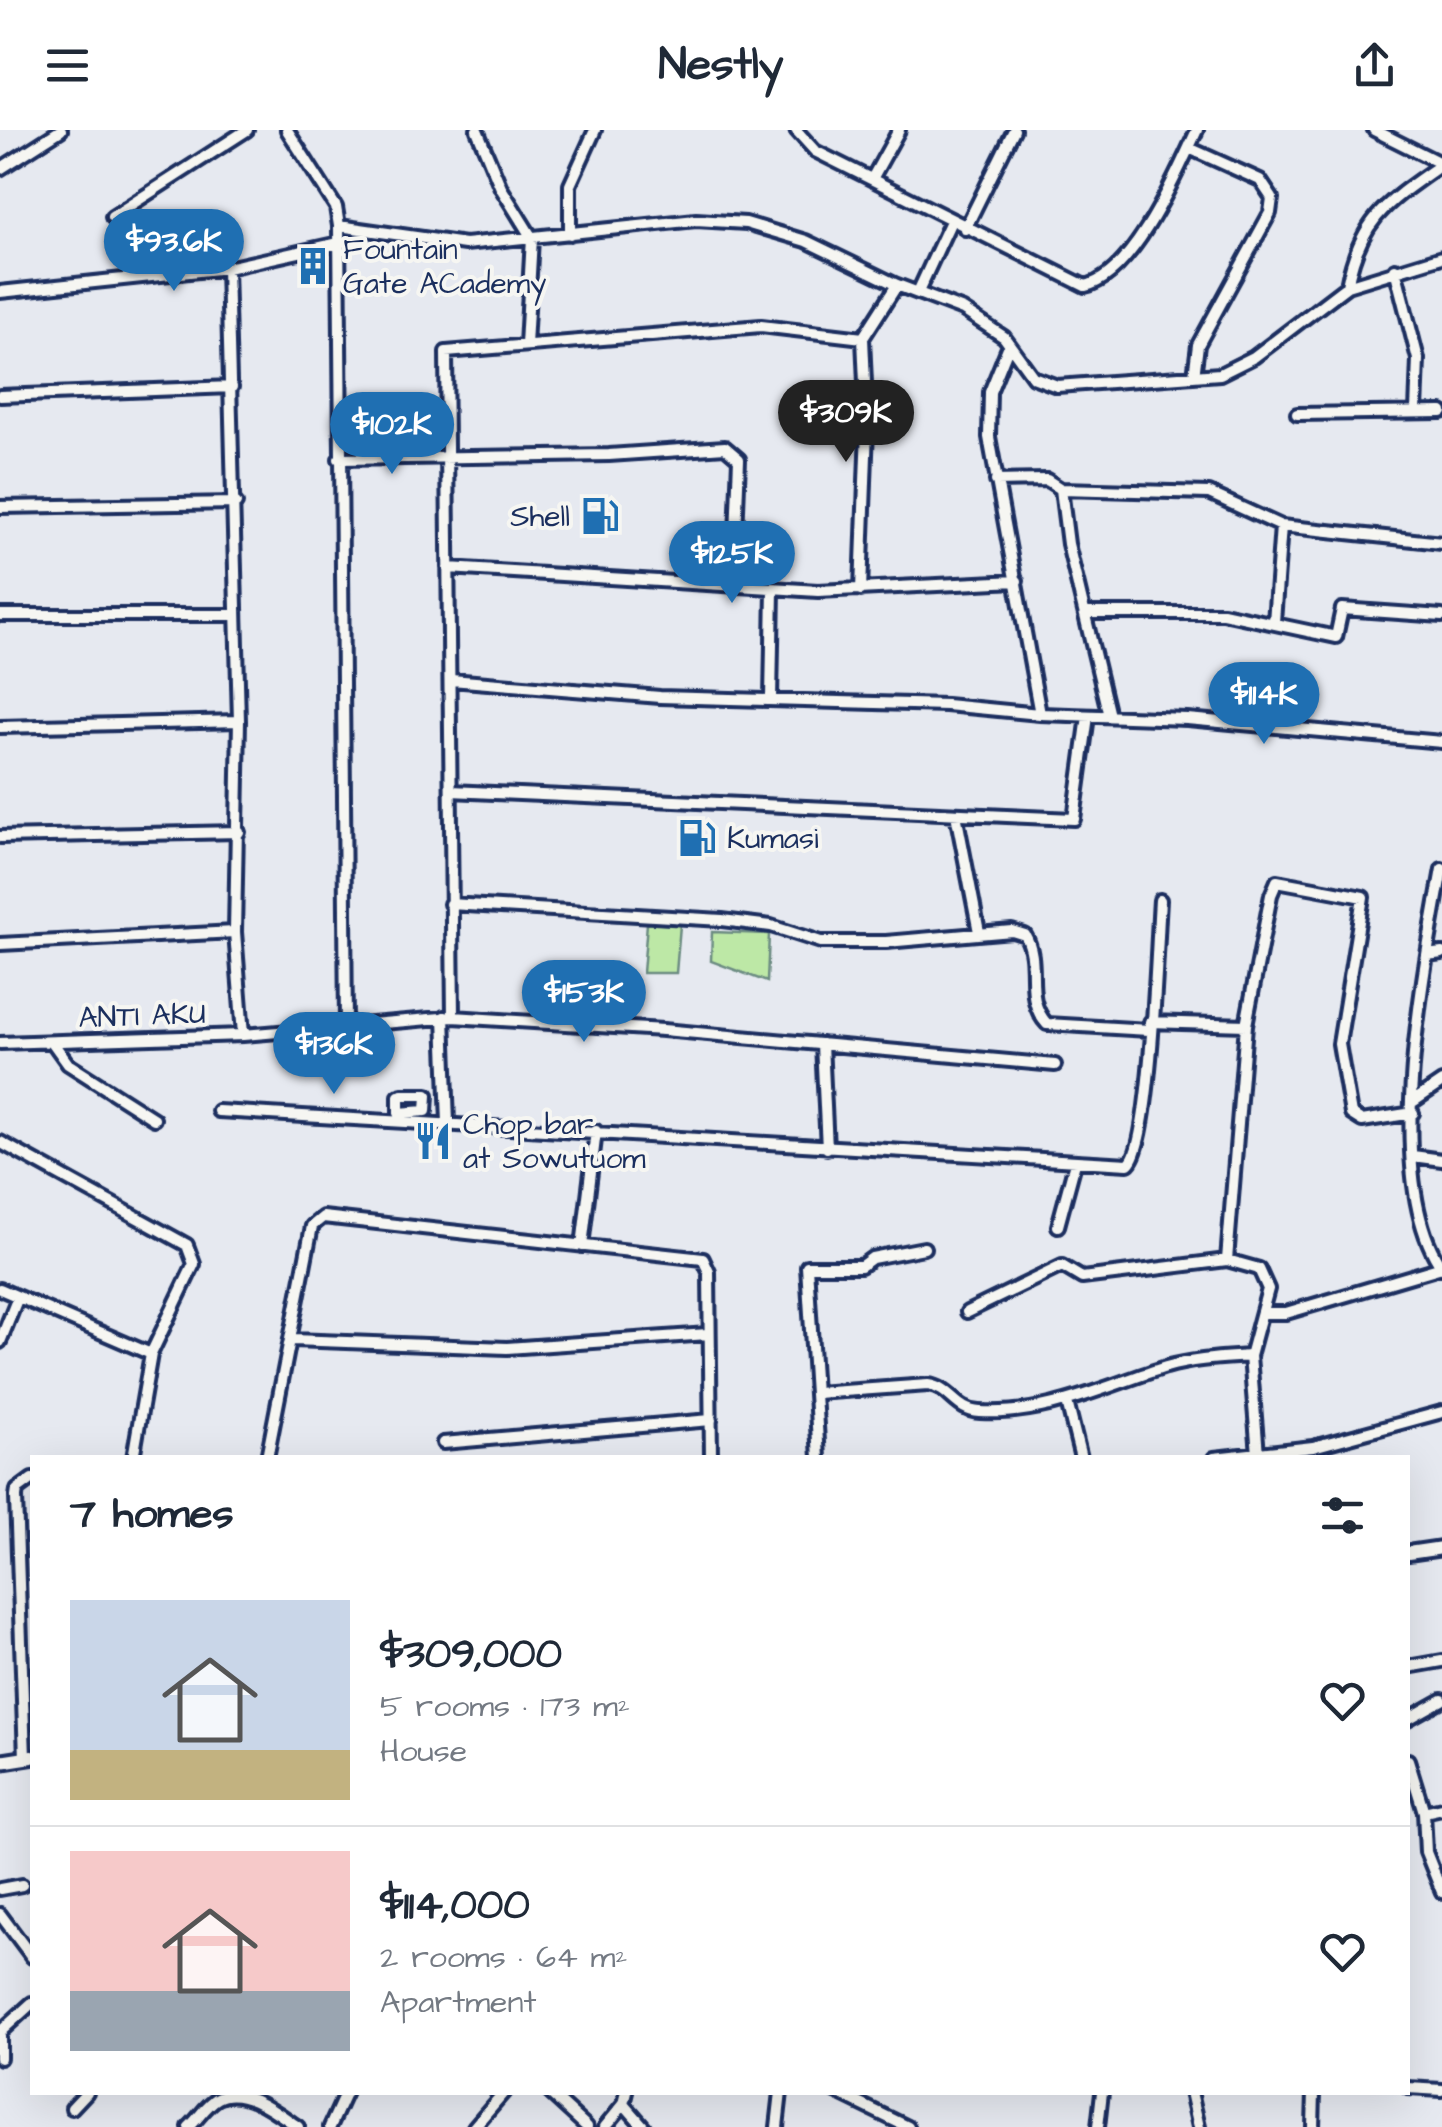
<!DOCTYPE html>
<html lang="en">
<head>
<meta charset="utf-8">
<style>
	:root { --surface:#fff; --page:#f2f2f3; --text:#1f2937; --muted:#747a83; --line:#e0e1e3; --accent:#1f6fb2 }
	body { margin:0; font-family:"Architects Daughter",sans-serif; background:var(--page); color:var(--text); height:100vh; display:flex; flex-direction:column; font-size:38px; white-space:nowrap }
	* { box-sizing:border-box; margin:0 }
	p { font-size:32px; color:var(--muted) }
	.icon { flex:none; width:55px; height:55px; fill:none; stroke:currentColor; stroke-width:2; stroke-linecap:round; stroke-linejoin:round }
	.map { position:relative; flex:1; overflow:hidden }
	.details { position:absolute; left:30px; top:1325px; width:1380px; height:640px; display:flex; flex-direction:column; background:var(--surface); border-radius:0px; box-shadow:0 10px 40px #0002 }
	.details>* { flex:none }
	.price { position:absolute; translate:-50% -85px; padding:0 22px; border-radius:35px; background:var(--accent); color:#fff; font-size:32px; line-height:65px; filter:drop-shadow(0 2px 5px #0008) }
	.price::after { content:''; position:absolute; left:50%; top:60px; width:30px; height:22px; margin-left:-15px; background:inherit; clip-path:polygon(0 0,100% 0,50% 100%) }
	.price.active { background:#222; color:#fff }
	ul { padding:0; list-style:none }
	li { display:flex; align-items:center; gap:30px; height:250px; padding:0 40px }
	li+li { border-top:2px solid var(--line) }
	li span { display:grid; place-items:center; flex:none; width:280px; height:200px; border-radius:0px; color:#555 }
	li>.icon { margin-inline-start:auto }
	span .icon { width:120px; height:120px; fill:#fffc; stroke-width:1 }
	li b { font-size:42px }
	h2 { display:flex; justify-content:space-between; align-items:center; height:120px; padding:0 40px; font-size:42px }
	header { display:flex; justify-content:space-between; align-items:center; height:130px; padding:0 40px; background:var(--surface); font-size:45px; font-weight:700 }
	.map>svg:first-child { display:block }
	.green { fill:#bde8a6; stroke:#6c8c82; stroke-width:2.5 }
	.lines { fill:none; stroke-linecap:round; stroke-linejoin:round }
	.minor-casing { stroke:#1b2f5e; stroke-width:18 }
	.major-casing { stroke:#1b2f5e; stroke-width:20 }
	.minor { stroke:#f6f6f2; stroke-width:10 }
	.major { stroke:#f6f6f2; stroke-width:12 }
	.labels { text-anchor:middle; stroke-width:8; stroke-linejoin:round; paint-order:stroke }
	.poi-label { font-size:30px; fill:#1b2f5e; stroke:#f6f6f2; text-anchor:start }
	.street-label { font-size:30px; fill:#1b2f5e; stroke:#f6f6f2 }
</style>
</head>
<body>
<header><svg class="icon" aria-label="menu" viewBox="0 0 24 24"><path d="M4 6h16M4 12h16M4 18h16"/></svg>Nestly<svg class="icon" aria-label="share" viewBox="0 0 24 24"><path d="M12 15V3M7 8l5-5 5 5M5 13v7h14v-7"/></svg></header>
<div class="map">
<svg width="1442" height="1997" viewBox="0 0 1442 1997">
	<rect width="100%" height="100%" fill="#e6e9f0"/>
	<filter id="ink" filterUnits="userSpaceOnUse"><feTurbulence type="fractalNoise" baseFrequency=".01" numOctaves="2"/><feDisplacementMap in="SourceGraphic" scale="20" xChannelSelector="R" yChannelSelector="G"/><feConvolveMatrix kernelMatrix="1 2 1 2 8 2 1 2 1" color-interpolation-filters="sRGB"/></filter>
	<g filter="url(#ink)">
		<path class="green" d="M647 793 680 795 676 843H643Z
			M712 802 769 804 767 852 711 831Z"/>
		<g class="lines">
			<g class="minor-casing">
				<path id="minor" d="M287 0 336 77 339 96 346 896
					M477 0 501 58 532 108 526 215
					M796 0 815 21 1085 156C1133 146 1177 43 1197 0
					M1374 0 1442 34
					M1189 18 1260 50 1272 68 1270 83 1198 215 1194 246
					M0 39 61 0
					M873 47 899 0
					M112 87 247 0
					M339 96 465 114 696 90 746 93 806 111 897 155 963 180 1004 207 1033 247 1057 256 1220 244 1254 227 1347 156 1442 127
					M965 99 1014 0
					M570 104V55L595 0
					M227 138 239 591 235 802 243 905
					M1395 139 1418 229 1416 281
					M1347 156C1360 88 1388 72 1442 34
					M0 162 227 138 339 113
					M918 162 951 91
					M1009 215 990 262 989 307 1040 584
					M0 266 232 257
					M1297 284 1442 282
					M339 329 609 325 725 317 739 329 734 456
					M996 351 1047 350 1061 359 1209 363 1281 396 1442 413
					M1061 359 1068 414 1109 586
					M0 377 236 373
					M448 438 818 461 1017 451
					M861 460 867 298 863 208 897 155
					M1087 483H1223L1336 507 1342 479 1442 486
					M0 485H236
					M1274 492 1281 396
					M451 550 660 567 946 575 1040 584 1187 589 1442 612
					M771 569 773 459
					M0 597 239 591
					M451 661 1074 689 1088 586
					M956 684 979 802
					M0 707 239 702
					M1442 739C1424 840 1381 1052 1442 1138
					M450 774 722 790 771 796 821 812H886L1012 801 1025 805C1042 834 1022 867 1047 894L1149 900
					M0 814 235 802
					M1427 825 1442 823
					M444 887 448 993
					M453 887 446 222 761 196 863 208
					M1150 892 1246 895
					M0 913 243 905 453 887 663 900 1055 935
					M53 913 68 934 154 989
					M822 914 827 1018
					M399 966V983L426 981 427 965H402
					M1414 971 1442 952
					M218 981 1128 1034C1151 1019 1157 811 1160 770
					M0 1012 187 1115 194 1134 151 1224 133 1328
					M1413 1026 1442 1030
					M1058 1096 1075 1033
					M582 1116 596 1001
					M1227 1130 1246 895 1271 765 1277 751 1363 767 1339 914 1351 984 1362 991 1413 983
					M0 1159 151 1224
					M967 1182 1062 1136 1082 1148 1227 1130 1259 1139 1268 1159 1250 1226 1258 1324
					M1265 1183H1286L1442 1137
					M293 1210 507 1218 708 1204
					M0 1212 18 1167
					M816 1263 928 1255C951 1258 955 1281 980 1282 1046 1286 1105 1256 1166 1237 1194 1229 1222 1228 1250 1226
					M1067 1272 1081 1328
					M443 1313 711 1290
					M267 1328 312 1096 323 1087 703 1129 709 1142 711 1328
					M819 1328 807 1136H861L872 1128 924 1118
					M1214 1328 1313 1317 1442 1282
					M1408 1537 1442 1531
					M1408 1589 1442 1570
					M25 1628 16 1367 17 1360 32 1349
					M1408 1630 1424 1682 1426 1722 1442 1762
					M1424 1682 1442 1678
					M0 1759 22 1755
					M0 1784 32 1827
					M0 1901V1928
					M0 1902 32 1873
					M1408 1958 1442 1960
					M549 1962 587 1997
					M836 1962 908 1997
					M1191 1962 1199 1997
					M624 1974 644 1997
					M72 1978 87 1962
					M189 1997C198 1989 207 1974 218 1968 243 1954 279 1984 298 1997
					M330 1997 346 1962
					M474 1997 504 1962
					M605 1997 624 1974 627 1962
					M777 1997 781 1962
					M1098 1997 1102 1962
					M1313 1997 1314 1962"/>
			</g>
			<g class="major-casing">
				<path id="major" d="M1408 1423 1442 1418
					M0 1632 32 1627"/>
			</g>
			<use href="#minor" class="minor"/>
			<use href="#major" class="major"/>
		</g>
	</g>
	<defs>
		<g id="building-bare" transform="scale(3)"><path d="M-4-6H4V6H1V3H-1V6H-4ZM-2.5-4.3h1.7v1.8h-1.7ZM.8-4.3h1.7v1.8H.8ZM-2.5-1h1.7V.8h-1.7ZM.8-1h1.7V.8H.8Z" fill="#1f6fb2" stroke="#f6f6f2" stroke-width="2.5" paint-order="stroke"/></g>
		<g id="fuel-bare" transform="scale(3)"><path d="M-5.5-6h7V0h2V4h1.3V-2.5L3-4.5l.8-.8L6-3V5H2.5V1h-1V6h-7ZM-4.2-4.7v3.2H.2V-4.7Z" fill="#1f6fb2" stroke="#f6f6f2" stroke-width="2.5" paint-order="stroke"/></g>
		<g id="restaurant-bare" transform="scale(3)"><path d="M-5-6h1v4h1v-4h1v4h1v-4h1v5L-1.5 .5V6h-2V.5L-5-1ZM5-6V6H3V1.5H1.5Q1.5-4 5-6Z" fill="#1f6fb2" stroke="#f6f6f2" stroke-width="2.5" paint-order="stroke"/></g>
	</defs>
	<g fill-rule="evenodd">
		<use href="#building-bare" x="313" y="136"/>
		<use href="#fuel-bare" x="600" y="386"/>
		<use href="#fuel-bare" x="697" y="708"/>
		<use href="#restaurant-bare" x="433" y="1011"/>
	</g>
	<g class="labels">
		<g class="poi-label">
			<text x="343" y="129">Fountain<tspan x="343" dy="34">Gate ACademy</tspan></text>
			<text x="570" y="396" text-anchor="end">Shell</text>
			<text x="727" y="718">Kumasi</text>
			<text x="463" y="1004">Chop bar<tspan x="463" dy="34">at Sowutuom</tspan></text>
		</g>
		<g class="street-label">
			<text transform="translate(142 885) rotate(-2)" y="10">ANTI AKU</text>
		</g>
	</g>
</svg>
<b class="price" style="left:174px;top:164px">$93.6K</b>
<b class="price active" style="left:846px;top:335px">$309K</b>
<b class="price" style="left:392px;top:347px">$102K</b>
<b class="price" style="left:732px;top:476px">$125K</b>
<b class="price" style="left:1264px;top:617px">$114K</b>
<b class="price" style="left:584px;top:915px">$153K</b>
<b class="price" style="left:334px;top:967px">$136K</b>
<section class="details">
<h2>7 homes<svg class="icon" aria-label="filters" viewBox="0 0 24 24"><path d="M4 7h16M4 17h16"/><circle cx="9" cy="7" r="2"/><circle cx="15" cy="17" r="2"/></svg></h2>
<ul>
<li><span style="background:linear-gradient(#c9d6e8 75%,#c2b280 0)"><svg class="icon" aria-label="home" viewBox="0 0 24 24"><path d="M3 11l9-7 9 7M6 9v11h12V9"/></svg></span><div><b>$309,000</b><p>5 rooms · 173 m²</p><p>House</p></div><svg class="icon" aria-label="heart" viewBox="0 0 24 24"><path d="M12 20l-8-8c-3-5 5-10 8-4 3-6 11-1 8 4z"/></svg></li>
<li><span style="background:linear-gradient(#f6c9c9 70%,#9aa5b1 0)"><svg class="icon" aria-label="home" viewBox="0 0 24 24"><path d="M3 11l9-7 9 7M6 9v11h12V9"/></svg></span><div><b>$114,000</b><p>2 rooms · 64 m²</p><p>Apartment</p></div><svg class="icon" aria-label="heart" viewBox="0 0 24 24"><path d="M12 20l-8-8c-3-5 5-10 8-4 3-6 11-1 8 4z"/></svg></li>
</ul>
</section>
</div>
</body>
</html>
